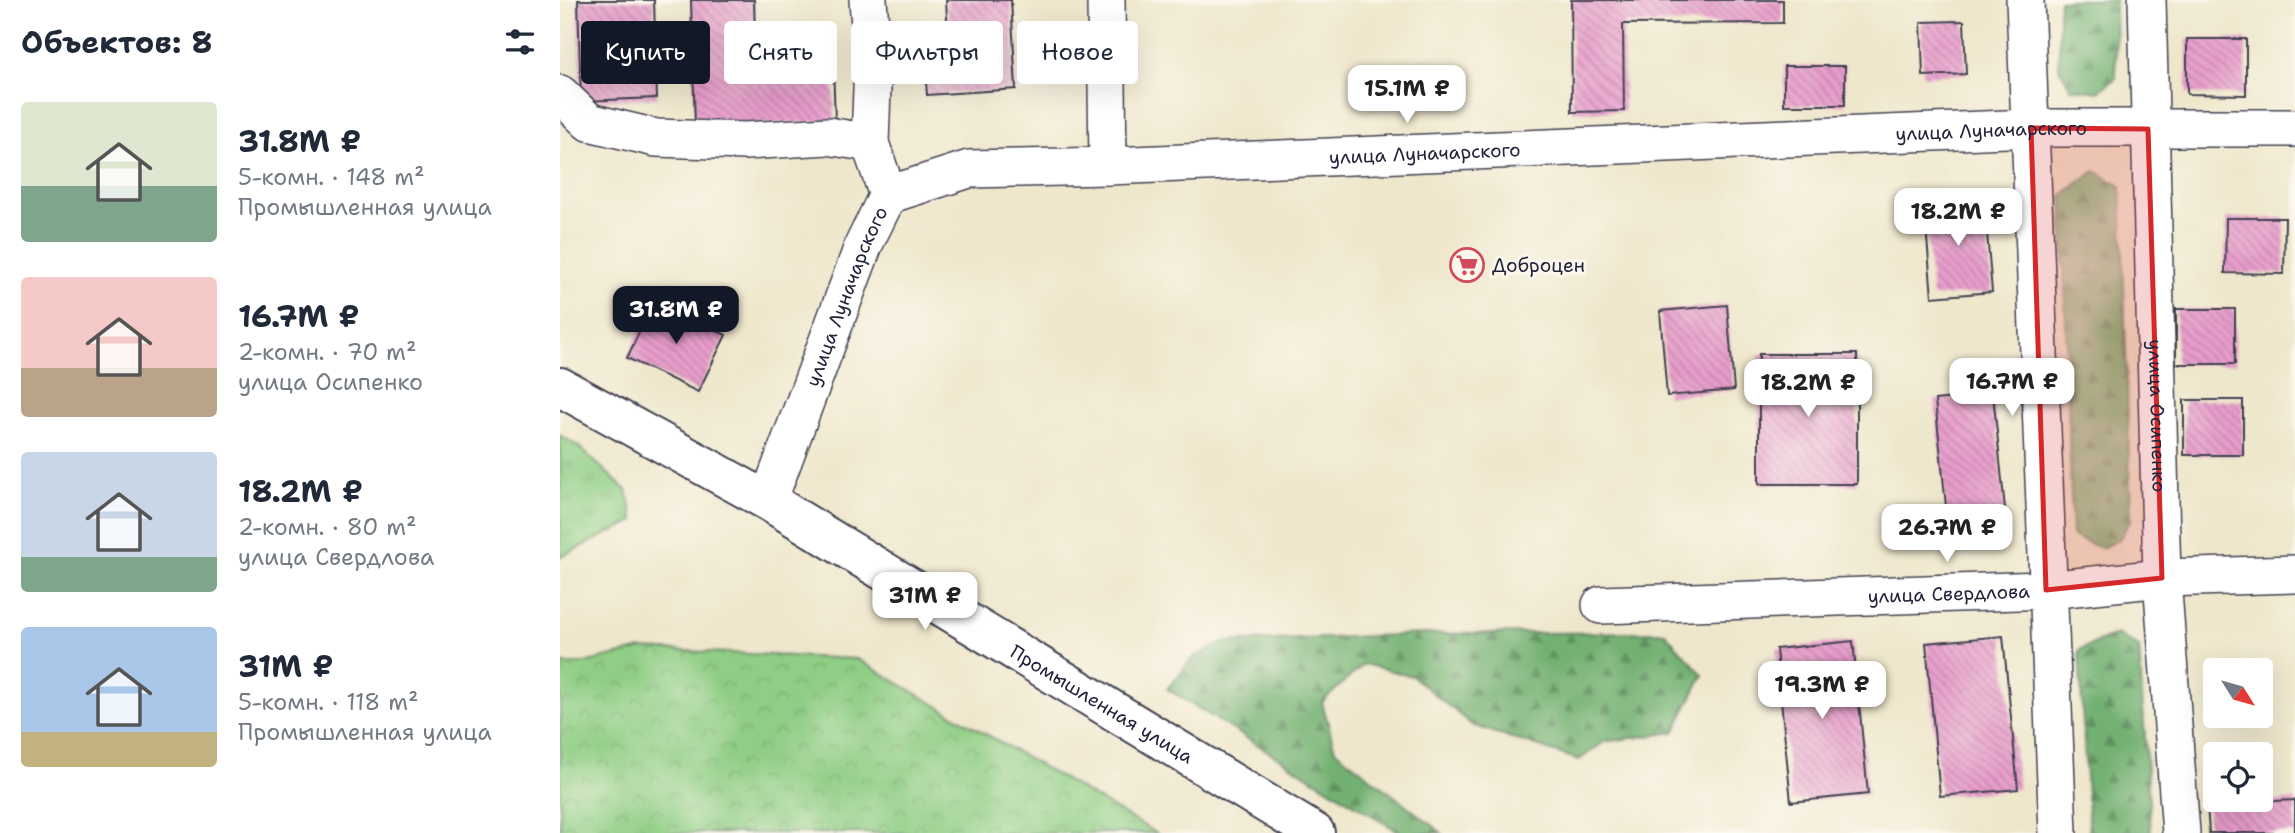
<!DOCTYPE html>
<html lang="ru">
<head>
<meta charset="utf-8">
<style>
	:root { --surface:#fff; --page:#f2f2f3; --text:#1f2937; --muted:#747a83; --accent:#111827 }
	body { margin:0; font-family:"Shantell Sans",sans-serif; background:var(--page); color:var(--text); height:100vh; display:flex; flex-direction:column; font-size:26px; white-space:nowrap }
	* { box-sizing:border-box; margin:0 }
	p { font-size:23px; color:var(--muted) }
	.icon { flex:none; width:38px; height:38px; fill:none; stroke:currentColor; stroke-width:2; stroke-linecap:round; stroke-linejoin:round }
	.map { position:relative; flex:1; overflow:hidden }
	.panel { display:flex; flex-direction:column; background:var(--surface); width:560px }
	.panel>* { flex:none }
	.banner { position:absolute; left:21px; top:21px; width:665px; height:63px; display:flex; gap:14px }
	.needle { width:46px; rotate:127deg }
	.controls { position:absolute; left:1643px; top:658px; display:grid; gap:14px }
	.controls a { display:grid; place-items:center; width:70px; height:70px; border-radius:7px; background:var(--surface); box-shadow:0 7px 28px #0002; font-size:35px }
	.price { position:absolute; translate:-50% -60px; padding:0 16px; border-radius:14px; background:#fff; color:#222; font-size:23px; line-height:46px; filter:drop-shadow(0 2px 4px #0008) }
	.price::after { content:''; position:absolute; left:50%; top:42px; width:21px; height:16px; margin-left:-10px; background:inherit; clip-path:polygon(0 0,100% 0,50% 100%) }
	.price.selected { background:var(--accent); color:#fff }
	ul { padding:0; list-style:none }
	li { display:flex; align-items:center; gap:21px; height:175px; padding:0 21px }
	li span { display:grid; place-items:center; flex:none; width:196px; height:140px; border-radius:7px; color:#555 }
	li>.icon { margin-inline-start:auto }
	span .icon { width:84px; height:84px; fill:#fffc; stroke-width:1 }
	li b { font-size:30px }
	h2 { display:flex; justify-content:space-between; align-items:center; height:84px; padding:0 21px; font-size:30px }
	.tag { padding:0 24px; border-radius:7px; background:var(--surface); box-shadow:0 7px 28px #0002; font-size:24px; line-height:63px }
	.tag.selected { background:var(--accent); color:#fff }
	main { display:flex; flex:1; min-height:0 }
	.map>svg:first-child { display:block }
	.grass { fill:url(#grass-tufts); stroke:#587860; stroke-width:2 }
	.forest { fill:url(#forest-firs); stroke:#4a6a56; stroke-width:2 }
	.park { fill:url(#park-crowns); stroke:#587860; stroke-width:2 }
	.building { fill:url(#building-back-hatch) }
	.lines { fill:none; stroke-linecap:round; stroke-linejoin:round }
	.minor-casing { stroke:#414051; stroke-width:40 }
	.major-casing { stroke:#414051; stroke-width:42 }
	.minor { stroke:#fff; stroke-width:37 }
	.major { stroke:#fff; stroke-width:38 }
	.marked { fill:#d62828; fill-opacity:0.2; stroke:#d62828; stroke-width:5; stroke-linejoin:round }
	.labels { text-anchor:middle; stroke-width:6; stroke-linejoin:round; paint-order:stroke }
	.street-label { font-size:19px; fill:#22223b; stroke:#fbf7ec }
	.poi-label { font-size:19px; fill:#22223b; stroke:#fbf7ec; text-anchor:start }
</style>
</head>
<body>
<main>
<section class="panel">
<h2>Объектов: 8<svg class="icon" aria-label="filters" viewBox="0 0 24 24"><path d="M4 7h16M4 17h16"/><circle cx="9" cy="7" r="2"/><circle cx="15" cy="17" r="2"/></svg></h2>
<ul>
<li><span style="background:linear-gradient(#dfe7d0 60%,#7fa58c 0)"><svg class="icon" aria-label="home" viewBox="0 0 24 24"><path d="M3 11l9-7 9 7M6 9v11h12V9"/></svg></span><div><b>31.8M ₽</b><p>5-комн. · 148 m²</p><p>Промышленная улица</p></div></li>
<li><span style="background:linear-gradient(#f6c9c9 65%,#b9a48a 0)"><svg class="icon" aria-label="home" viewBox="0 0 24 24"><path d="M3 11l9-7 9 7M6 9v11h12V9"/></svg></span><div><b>16.7M ₽</b><p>2-комн. · 70 m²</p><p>улица Осипенко</p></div></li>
<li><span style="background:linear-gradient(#c9d6e8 75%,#7fa58c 0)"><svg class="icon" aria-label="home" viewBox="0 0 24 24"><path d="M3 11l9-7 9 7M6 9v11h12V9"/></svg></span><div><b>18.2M ₽</b><p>2-комн. · 80 m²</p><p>улица Свердлова</p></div></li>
<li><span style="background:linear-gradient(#a9c7e8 75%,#c2b280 0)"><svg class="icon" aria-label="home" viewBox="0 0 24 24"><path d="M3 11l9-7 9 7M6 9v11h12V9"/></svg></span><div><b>31M ₽</b><p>5-комн. · 118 m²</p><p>Промышленная улица</p></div></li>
</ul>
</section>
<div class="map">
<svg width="1735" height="833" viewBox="0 0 1735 833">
	<defs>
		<pattern id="grass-tufts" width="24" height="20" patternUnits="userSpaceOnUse" patternTransform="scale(1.75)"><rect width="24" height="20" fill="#8fce84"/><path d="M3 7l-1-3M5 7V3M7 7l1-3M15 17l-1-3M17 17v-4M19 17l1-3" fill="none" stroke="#7bb173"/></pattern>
		<pattern id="forest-firs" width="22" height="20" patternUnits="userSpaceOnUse" patternTransform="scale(1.75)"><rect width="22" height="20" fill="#73b172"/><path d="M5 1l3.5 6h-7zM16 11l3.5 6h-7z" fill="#5e905f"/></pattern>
		<pattern id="park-crowns" width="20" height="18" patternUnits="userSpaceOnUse" patternTransform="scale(1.75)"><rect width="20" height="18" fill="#8fce84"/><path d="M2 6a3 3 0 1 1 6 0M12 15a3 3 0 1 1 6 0" fill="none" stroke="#7bb173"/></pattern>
		<pattern id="building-back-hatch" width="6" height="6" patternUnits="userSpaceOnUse" patternTransform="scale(1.75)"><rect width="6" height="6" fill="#e89dcb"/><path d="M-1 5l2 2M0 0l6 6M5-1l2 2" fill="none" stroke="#bc80a6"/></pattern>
	</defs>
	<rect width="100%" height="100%" fill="#fbf7ec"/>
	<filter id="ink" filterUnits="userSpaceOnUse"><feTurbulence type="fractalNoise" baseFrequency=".0143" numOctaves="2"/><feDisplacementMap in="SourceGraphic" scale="14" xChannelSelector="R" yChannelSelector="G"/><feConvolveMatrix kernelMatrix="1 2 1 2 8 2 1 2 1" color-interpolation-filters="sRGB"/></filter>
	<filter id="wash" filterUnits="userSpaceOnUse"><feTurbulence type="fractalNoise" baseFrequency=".00686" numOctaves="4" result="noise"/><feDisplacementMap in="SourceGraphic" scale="28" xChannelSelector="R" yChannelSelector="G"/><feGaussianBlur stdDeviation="1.57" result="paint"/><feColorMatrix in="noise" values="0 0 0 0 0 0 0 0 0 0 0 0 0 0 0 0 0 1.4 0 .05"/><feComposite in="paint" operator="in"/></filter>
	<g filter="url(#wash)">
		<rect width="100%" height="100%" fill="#efe7cc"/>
		<path class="grass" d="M0 435 19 447 67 491 74 521 0 557Z"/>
		<path class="forest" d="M1499 0H1555L1556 78 1538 92 1511 88 1499 68Z
			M1535 171 1561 186 1571 519 1559 540 1541 548 1512 536 1502 195Z
			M1104 632 1143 675 1114 732 1044 742 1019 760 912 725 852 676 804 664 762 702 775 750 882 833H841L607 689 633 657 665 642 862 634Z
			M1557 634 1579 647 1591 833H1529L1519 650Z"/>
		<path class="park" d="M82 649 297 659 596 833H0V664H20Z"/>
		<g id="blocks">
			<path class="building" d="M18 0H94L97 98 21 101Z
				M131 0H194L196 68 273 65 275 121 135 126Z
				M386 0H451L456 89 367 95 363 36 388 35Z
				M1011 0H1223V23L1063 24 1064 111 1012 112Z
				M1404 21 1406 74 1363 76 1361 22Z
				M1627 39H1686V95L1627 94Z
				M1224 66H1285V105H1224Z
				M1424 198 1432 292 1372 297 1364 203Z
				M1666 218H1725L1724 274 1665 273Z
				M94 301 166 335 138 392 67 358Z
				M1167 305 1174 390 1107 396 1100 311Z
				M1616 309H1675V364H1616Z
				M1199 354H1297V484H1199Z
				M1433 394 1447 528 1389 535 1375 400Z
				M1624 400H1683V455H1624Z
				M1443 636 1458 789 1380 796 1366 643Z
				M1293 641 1308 794 1231 802 1216 649Z
				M1735 800V833H1649L1647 804Z"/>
		</g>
	</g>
	<g filter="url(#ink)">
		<use href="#blocks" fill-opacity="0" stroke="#414051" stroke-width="2"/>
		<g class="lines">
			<g class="minor-casing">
				<g id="minor">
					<path d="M308 0 313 62 310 143 328 195"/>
					<path d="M546 0 548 166"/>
					<path d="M1465 0 1498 833"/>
					<path id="s1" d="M1587 0 1602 578 1621 833"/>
					<path d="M0 94 29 122 96 138 185 141 268 136 310 143"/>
					<path id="s2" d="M208 501 304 244 328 195 409 169 548 166 1471 128H1735"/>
					<path id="s3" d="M1041 605 1486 590 1602 578 1735 574"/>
				</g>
			</g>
			<g class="major-casing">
				<g id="major">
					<path id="s4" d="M0 387 208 501 755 833"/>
				</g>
			</g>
			<use href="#minor" class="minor"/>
			<use href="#major" class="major"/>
		</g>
	</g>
	<path class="marked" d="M1471 128 1588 129 1602 578 1486 590Z"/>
	<defs>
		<g id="supermarket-ring" transform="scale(1.75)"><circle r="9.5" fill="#fbf7ec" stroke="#d1495b" stroke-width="1.5"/><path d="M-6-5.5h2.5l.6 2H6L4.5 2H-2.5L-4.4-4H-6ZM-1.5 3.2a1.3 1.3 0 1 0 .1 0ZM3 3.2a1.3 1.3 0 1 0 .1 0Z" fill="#d1495b"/></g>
	</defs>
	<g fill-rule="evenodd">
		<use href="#supermarket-ring" x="907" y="265"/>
	</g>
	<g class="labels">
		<g class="street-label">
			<text dy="7" stroke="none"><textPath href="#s2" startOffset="1437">улица Луначарского</textPath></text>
			<text dy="7" stroke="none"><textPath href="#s2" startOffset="870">улица Луначарского</textPath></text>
			<text dy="7" stroke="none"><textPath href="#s2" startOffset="219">улица Луначарского</textPath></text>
			<text dy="7" stroke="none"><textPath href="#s1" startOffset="416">улица Осипенко</textPath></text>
			<text dy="7" stroke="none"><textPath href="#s3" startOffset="348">улица Свердлова</textPath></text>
			<text dy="7" stroke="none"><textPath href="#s4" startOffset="628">Промышленная улица</textPath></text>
		</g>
		<g class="poi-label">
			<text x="932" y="272">Доброцен</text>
		</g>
	</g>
</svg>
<div class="controls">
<a><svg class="needle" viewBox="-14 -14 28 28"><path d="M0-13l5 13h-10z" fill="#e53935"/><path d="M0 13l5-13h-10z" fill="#747a83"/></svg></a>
<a><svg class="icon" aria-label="locate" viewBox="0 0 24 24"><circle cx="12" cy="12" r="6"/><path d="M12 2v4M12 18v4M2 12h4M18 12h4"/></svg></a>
</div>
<b class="price" style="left:847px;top:125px">15.1M ₽</b>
<b class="price" style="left:1398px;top:248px">18.2M ₽</b>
<b class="price selected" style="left:116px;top:346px">31.8M ₽</b>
<b class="price" style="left:1452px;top:418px">16.7M ₽</b>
<b class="price" style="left:1248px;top:419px">18.2M ₽</b>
<b class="price" style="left:1387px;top:564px">26.7M ₽</b>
<b class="price" style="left:365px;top:632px">31M ₽</b>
<b class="price" style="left:1262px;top:721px">19.3M ₽</b>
<div class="banner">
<a class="tag selected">Купить</a>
<a class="tag">Снять</a>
<a class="tag">Фильтры</a>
<a class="tag">Новое</a>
</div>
</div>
</main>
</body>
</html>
